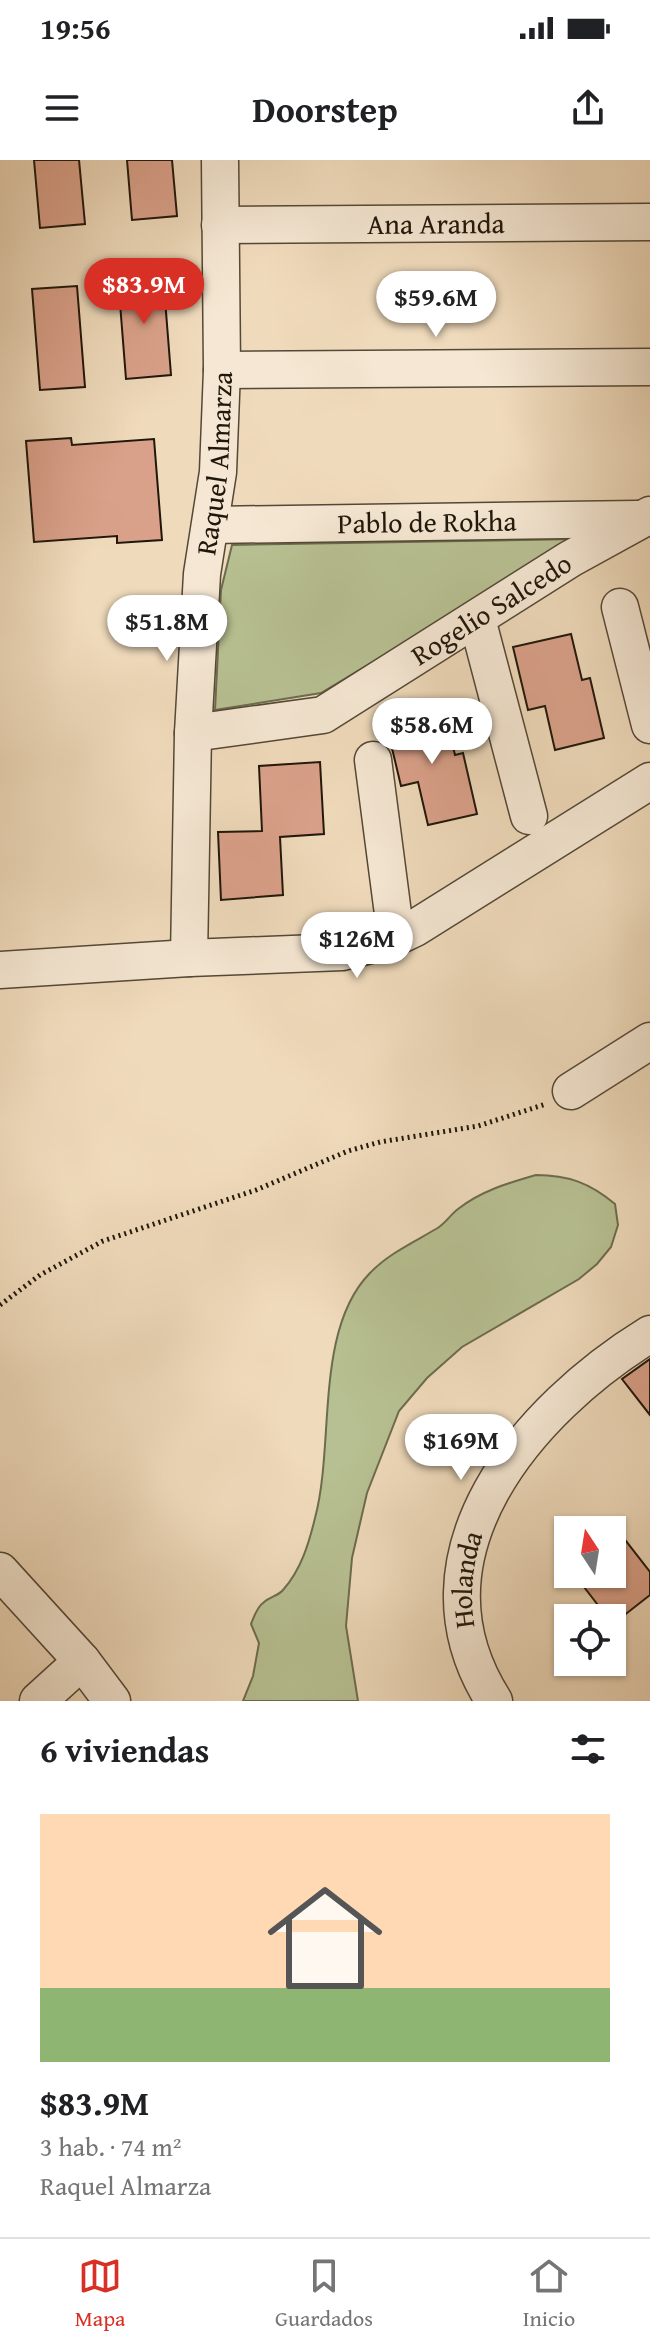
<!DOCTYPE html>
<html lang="es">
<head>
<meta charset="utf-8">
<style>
	:root { --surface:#fff; --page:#f6f6f6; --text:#202124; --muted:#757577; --line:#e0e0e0; --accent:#d93025 }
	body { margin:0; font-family:"Gentium Book Plus",serif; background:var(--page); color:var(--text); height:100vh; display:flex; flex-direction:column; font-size:30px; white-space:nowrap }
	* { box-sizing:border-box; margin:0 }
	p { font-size:26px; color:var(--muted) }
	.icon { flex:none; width:44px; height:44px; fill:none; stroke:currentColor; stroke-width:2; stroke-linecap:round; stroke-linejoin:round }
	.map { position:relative; height:1541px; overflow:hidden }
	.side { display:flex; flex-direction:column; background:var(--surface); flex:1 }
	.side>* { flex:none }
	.needle { width:52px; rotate:348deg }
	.fabs { position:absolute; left:554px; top:1356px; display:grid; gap:16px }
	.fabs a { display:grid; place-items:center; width:72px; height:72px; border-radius:0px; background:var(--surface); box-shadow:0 2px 6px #0004; font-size:40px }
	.price { position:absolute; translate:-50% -68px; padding:0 18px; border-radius:28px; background:#fff; color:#222; font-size:26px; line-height:52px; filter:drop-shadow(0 2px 4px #0008) }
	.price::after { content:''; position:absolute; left:50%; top:48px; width:24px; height:18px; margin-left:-12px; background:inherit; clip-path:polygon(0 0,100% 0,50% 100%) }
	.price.active { background:var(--accent); color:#fff }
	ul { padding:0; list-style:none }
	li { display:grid; align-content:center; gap:16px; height:424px; padding:0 40px }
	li+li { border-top:2px solid var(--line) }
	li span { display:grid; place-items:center; height:248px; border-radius:0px; color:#555 }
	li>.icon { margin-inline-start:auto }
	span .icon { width:144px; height:144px; fill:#fffc; stroke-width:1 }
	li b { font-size:34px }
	h2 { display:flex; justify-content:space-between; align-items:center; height:96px; padding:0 40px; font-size:34px }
	.status { display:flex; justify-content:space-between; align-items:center; height:56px; padding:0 40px; background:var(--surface); direction:ltr }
	.status svg { height:22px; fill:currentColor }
	header { display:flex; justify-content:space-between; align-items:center; height:104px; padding:0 40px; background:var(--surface); font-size:36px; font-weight:600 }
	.tabs { display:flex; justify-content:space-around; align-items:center; height:112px; border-top:2px solid var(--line); background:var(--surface); font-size:22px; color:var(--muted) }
	.tabs a { display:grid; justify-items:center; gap:4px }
	.tabs .active { color:var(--accent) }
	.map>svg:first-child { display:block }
	.green { fill:#b7c092; stroke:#6c6c4e; stroke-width:2 }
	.building { fill:#daa18a; stroke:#20170b; stroke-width:2 }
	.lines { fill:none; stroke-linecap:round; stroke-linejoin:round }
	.minor-casing { stroke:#544837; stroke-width:39 }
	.path { stroke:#20170b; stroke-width:5; stroke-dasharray:2 4; stroke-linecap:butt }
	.minor { stroke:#f5e7d3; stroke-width:36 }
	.labels { text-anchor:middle; stroke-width:6; stroke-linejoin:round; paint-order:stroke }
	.street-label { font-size:28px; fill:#20170b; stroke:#f5e7d3 }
</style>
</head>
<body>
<div class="status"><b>19:56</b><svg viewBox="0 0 49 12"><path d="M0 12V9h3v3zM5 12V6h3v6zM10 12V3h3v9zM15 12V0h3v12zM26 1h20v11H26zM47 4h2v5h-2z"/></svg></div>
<header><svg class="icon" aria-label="menu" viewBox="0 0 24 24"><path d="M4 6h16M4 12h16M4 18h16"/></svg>Doorstep<svg class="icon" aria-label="share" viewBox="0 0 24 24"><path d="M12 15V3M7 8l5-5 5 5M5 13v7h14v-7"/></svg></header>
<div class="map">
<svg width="650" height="1541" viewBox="0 0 650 1541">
	<rect width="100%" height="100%" fill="#efdabb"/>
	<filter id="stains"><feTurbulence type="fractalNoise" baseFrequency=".0025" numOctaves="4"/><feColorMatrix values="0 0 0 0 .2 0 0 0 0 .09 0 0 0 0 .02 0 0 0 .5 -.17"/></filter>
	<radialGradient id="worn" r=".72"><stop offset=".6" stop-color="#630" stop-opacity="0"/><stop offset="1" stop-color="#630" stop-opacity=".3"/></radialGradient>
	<path class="green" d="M578 379 321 533 215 550 221 430 232 385Z
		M536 1015C568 1015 590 1023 615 1044L618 1065 611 1087 597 1104 579 1119 462 1187 427 1218 399 1251 367 1333 352 1398 346 1466 358 1541H243L253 1516 259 1483 251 1464C254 1457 257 1447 263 1443 269 1437 278 1436 283 1430 301 1410 309 1383 315 1358 335 1284 314 1170 370 1113 388 1094 414 1082 436 1069 445 1064 450 1055 458 1049 481 1031 508 1023 536 1015Z"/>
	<path class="building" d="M34 0H79L85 64 40 68Z
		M127 0H172L177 56 132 60Z
		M163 114 171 215 126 219 118 118Z
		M77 126 85 227 40 230 32 129Z
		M71 278 72 285 154 279 162 380 117 383V376L34 382 26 281Z
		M571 474 582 520 590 518 604 578 555 590 545 546 528 550 513 487Z
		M444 549 455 595 463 593 477 654 428 665 418 622 401 626 386 563Z
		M320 602 324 674 280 677 283 735 221 740 218 672 262 671 259 606Z
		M650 1199V1255L622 1219Z
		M612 1363 650 1412V1435L613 1464 612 1458H608L574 1414H612Z"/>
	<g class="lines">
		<g class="minor-casing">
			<g id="minor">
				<path id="s1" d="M220 65 650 62"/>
				<path d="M222 210 650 207"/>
				<path id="s2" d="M211 365 637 359"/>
				<path d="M620 447 650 565"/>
				<path d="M477 459 529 656"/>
				<path id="s3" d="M193 573 323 555 570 399 650 355"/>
				<path d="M373 600 396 777"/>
				<path id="s4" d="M189 798 193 573 202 414 218 312 222 210 220 0"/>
				<path d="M0 810 189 798 342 792 390 780 415 768 650 621"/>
				<path d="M571 931 650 881"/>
				<path d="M0 1411 82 1501 112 1541"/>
				<path d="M38 1541 82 1501"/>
				<path id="s5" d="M494 1541C401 1395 528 1249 650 1174"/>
			</g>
		</g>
		<path class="path" d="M0 1145 40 1115 103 1081 256 1030 348 991 380 982 478 966 546 944"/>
		<use href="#minor" class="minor"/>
	</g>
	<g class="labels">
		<g class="street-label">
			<text dy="10" stroke="none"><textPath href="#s1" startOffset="216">Ana Aranda</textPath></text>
			<text dy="10" stroke="none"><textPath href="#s4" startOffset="496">Raquel Almarza</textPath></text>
			<text dy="10" stroke="none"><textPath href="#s2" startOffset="216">Pablo de Rokha</textPath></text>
			<text dy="10" stroke="none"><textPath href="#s3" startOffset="330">Rogelio Salcedo</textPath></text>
			<text dy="10" stroke="none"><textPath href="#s5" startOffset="128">Holanda</textPath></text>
		</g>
	</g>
	<rect width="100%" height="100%" filter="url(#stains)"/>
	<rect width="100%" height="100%" fill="url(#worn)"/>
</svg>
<div class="fabs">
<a><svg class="needle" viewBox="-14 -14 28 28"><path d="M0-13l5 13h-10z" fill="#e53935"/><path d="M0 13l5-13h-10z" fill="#757577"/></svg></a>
<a><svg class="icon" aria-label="locate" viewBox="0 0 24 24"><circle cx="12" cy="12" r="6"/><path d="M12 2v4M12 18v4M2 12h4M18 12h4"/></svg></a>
</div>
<b class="price active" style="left:144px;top:166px">$83.9M</b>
<b class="price" style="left:436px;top:179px">$59.6M</b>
<b class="price" style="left:167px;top:503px">$51.8M</b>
<b class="price" style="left:432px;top:606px">$58.6M</b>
<b class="price" style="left:357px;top:820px">$126M</b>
<b class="price" style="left:461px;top:1322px">$169M</b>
</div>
<section class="side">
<h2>6 viviendas<svg class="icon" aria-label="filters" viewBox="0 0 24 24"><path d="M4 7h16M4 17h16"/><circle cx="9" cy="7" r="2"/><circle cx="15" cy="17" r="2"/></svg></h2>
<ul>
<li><span style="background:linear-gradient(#ffd9b3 70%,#8fb573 0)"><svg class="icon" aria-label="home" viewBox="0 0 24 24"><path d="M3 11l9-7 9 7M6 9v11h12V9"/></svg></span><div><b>$83.9M</b><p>3 hab. · 74 m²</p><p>Raquel Almarza</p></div></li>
</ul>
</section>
<nav class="tabs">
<a class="active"><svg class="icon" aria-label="map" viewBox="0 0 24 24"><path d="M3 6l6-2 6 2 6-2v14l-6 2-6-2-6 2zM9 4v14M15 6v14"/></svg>Mapa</a>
<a><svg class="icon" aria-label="saved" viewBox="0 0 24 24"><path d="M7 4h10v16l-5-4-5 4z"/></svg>Guardados</a>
<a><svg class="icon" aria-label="home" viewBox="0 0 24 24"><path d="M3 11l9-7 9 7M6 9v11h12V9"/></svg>Inicio</a>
</nav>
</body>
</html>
